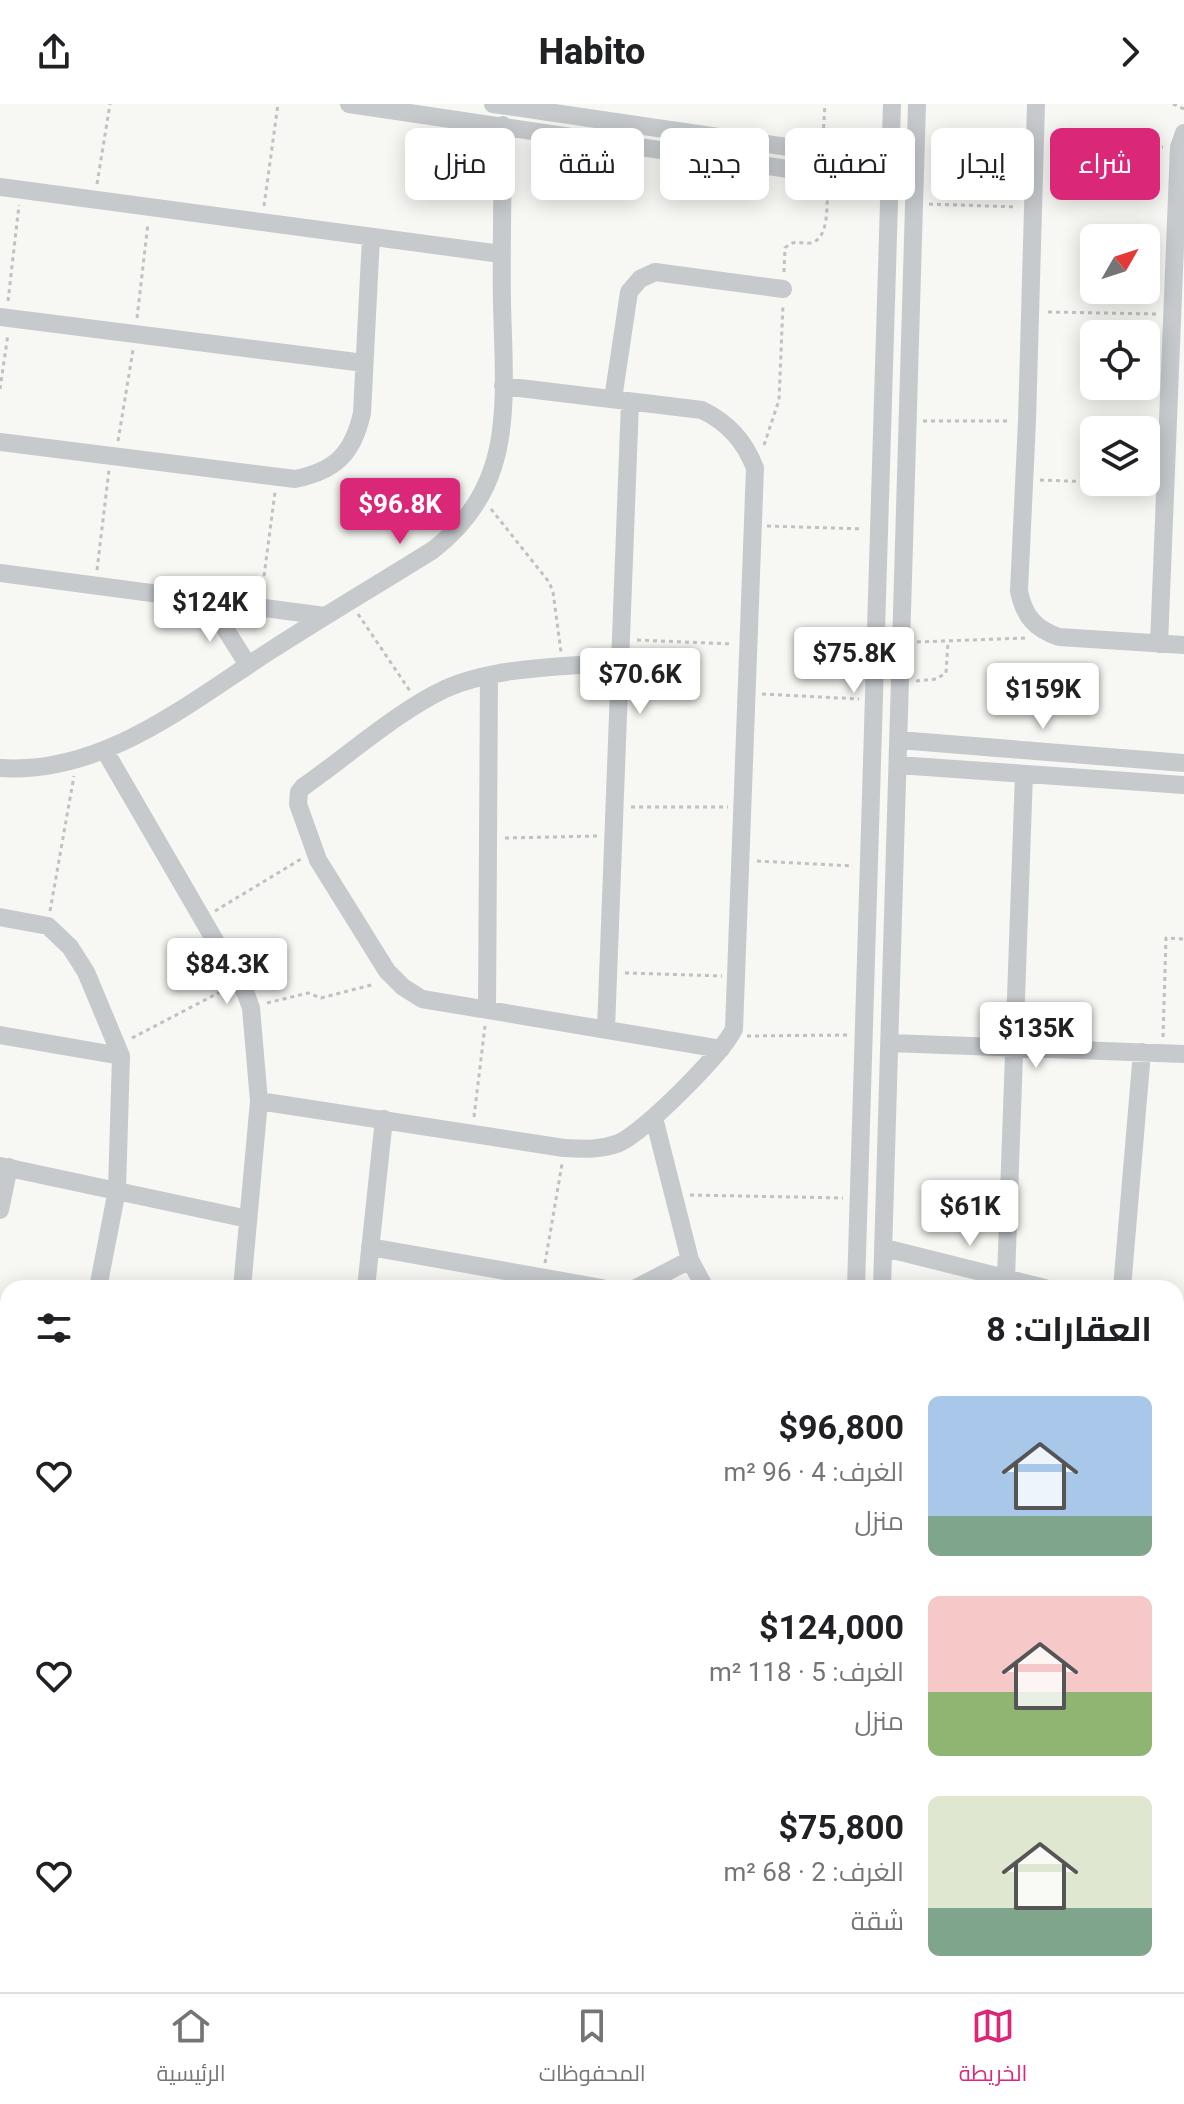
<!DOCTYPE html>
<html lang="ar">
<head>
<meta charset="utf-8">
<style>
	:root { --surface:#fff; --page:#f2f2f2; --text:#202124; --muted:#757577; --line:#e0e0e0; --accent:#db2777 }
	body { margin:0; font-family:Roboto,Cairo,sans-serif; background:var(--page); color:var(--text); direction:rtl; height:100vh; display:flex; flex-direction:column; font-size:30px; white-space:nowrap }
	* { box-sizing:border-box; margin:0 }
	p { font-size:26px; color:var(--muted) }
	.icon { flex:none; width:44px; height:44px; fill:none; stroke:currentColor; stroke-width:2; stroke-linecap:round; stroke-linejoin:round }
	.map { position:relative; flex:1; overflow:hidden; direction:ltr }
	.sheet { position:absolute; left:0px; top:1176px; width:1184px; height:712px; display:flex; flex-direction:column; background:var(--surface); border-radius:24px 24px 0 0; box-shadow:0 4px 20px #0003; direction:rtl }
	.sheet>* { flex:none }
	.top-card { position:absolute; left:24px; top:24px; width:1136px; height:72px; direction:rtl; display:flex; gap:16px }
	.needle { width:52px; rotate:51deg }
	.controls { position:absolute; left:1080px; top:120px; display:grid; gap:16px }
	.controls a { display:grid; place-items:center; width:80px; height:80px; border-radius:12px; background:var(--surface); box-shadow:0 4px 20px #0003; font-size:40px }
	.price { position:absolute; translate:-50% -68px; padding:0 18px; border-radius:8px; background:#fff; color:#222; font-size:26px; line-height:52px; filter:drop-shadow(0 2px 4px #0008) }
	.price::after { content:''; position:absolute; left:50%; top:48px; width:24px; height:18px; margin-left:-12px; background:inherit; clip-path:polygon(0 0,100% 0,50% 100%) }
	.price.active { background:var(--accent); color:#fff }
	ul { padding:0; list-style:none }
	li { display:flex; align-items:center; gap:24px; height:200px; padding:0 32px }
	li span { display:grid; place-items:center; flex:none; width:224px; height:160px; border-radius:12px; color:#555 }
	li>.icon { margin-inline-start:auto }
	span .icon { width:96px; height:96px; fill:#fffc; stroke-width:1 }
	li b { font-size:34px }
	h2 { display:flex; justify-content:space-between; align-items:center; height:96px; padding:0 32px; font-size:34px }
	.pill { padding:0 28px; border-radius:12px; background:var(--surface); box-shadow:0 4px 20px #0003; font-size:28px; line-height:72px }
	.pill.active { background:var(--accent); color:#fff }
	header { display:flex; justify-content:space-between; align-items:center; height:104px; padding:0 32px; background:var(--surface); font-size:36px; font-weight:800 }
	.tabs { display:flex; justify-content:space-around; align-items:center; height:112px; border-top:2px solid var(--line); background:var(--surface); font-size:22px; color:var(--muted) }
	.tabs a { display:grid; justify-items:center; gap:4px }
	.tabs .active { color:var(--accent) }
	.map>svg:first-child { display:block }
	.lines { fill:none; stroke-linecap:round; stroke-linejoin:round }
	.secondary-casing { stroke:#b8bdc2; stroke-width:27 }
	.path { stroke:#bfc2c4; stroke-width:3; stroke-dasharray:4 4; stroke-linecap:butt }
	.lane { stroke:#c6cacd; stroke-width:9 }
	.street { stroke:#c6cacd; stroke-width:18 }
	.secondary { stroke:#fff; stroke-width:24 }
</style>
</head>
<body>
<header><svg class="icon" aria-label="forward" viewBox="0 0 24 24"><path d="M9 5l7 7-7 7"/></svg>Habito<svg class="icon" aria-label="share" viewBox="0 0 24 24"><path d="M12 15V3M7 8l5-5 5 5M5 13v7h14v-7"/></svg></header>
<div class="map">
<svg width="1184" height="1888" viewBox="0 0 1184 1888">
	<rect width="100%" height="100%" fill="#f7f7f3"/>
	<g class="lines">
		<g class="secondary-casing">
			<path id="secondary" d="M0 1461 8 1463
				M0 1512 8 1514
				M1176 1760 1184 1763
				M1176 1815 1184 1818"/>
		</g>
		<path class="path" d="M1173 0 1184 5
			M823 32 825 0
			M1050 41 1163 43
			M97 80 110 0
			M929 100 1017 103
			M264 102 278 0
			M784 168 785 144C794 135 799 140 810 139 830 136 826 100 828 85
			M8 197 19 101
			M1048 208 1156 210
			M137 214 148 119
			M0 285 8 230
			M923 317H1011
			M118 337 133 246
			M764 341 779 296 783 200
			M1040 376 1148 380
			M491 405 549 478 553 488 561 548
			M767 422 863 425
			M97 466 109 366
			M262 488 275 388
			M358 510 410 587
			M637 536 733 540
			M917 538 1025 534
			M916 577 936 575 946 569 948 537
			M762 590 859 595
			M631 703H728
			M505 734 598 732
			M757 757 853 762
			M50 807 74 672
			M215 807 301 755
			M625 869 722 872
			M267 899 308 889 321 894 375 880
			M747 932 848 931
			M1163 933 1166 834 1184 835
			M132 934 224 886
			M474 1013 485 922
			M690 1091 843 1094
			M545 1159 562 1060
			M17 1888 19 1880
			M1183 1888 1184 1886"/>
		<path class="lane" d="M0 1405 8 1407
			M0 1601 2 1602
			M0 1673 5 1675
			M879 1880H897
			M251 1888 252 1880
			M476 1888 478 1880
			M623 1888 625 1880
			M690 1888 692 1880
			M789 1888 791 1880"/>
		<path class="street" d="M349 0 890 80
			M493 0 822 48 891 49
			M1036 0 1027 317 1019 487C1024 512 1035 525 1059 533L1184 541
			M0 83 501 150
			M0 213 364 259
			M613 295 629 188 640 175 655 168 783 185
			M0 338 295 375C335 367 353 350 362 309L371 133
			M0 469 325 512
			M207 496 248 561
			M1159 540 1179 43 1184 29
			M621 558C565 563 496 562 445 585 398 607 346 653 303 683L299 688 298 700 318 756 387 867 403 883 422 895 721 945
			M899 636 1184 659
			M105 647 246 890 251 904 259 997 242 1184
			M898 661 1184 681
			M0 664C104 671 190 598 273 545 326 511 380 479 433 446 461 424 482 398 493 363 509 315 503 250 502 199 501 139 503 80 503 21
			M0 813 48 822 70 843 86 868 121 952 117 1086 98 1184
			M487 906 489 571
			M606 925 630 298
			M0 931 121 952
			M890 939 1184 950
			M259 997 564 1044C584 1045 601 1046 619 1039 644 1028 723 949 734 925L755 364C744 336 728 319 702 306L503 282
			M654 1014 690 1156 705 1184
			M0 1062 248 1115
			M0 1106 9 1063
			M370 1143 602 1184
			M885 1144 1045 1184
			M1006 1174 1024 670
			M366 1184 384 1015
			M636 1184 690 1156
			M856 1184 892 0
			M882 1184 917 0
			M1122 1184 1142 948
			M1176 1217 1184 1219
			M1176 1353 1184 1356
			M0 1434 8 1436
			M1176 1469 1184 1470
			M1176 1502H1184
			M0 1535 8 1537
			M1176 1601 1184 1604
			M1176 1738 1184 1740
			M0 1803 8 1805
			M1176 1837 1184 1839
			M316 1880 352 1888
			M137 1888 139 1880
			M590 1888 592 1880"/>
		<use href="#secondary" class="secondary"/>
	</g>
</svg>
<div class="controls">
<a><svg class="needle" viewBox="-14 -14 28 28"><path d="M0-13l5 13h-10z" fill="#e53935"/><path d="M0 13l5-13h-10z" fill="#757577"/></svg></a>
<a><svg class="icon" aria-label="locate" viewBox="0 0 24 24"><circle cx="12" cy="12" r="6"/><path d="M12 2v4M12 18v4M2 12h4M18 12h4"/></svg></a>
<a><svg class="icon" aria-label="layers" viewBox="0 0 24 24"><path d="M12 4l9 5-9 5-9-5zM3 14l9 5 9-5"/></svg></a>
</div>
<b class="price active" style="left:400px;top:442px">$96.8K</b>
<b class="price" style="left:210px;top:540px">$124K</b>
<b class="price" style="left:854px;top:591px">$75.8K</b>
<b class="price" style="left:640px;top:612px">$70.6K</b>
<b class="price" style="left:1043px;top:627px">$159K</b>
<b class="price" style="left:227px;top:902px">$84.3K</b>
<b class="price" style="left:1036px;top:966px">$135K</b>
<b class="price" style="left:970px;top:1144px">$61K</b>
<div class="top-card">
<a class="pill active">شراء</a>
<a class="pill">إيجار</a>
<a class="pill">تصفية</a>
<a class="pill">جديد</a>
<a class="pill">شقة</a>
<a class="pill">منزل</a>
</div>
<section class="sheet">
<h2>العقارات: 8<svg class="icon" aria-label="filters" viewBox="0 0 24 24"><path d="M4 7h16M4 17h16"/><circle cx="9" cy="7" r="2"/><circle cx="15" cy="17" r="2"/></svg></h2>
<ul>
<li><span style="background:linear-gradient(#a9c7e8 75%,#7fa58c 0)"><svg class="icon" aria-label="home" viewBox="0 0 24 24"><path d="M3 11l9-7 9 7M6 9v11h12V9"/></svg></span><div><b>$96,800</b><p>الغرف: 4 · 96 m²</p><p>منزل</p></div><svg class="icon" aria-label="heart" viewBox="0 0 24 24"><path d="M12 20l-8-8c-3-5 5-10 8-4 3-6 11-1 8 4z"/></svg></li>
<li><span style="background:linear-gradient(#f6c9c9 60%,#8fb573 0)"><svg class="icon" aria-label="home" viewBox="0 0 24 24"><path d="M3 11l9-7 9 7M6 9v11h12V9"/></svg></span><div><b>$124,000</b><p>الغرف: 5 · 118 m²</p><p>منزل</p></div><svg class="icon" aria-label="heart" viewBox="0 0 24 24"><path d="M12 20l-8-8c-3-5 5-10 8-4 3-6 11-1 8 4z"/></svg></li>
<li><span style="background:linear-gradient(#dfe7d0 70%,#7fa58c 0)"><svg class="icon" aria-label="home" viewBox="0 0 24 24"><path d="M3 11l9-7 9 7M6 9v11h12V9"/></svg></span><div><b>$75,800</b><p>الغرف: 2 · 68 m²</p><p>شقة</p></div><svg class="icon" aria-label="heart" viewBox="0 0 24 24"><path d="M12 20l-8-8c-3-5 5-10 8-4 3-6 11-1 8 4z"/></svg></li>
</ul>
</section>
</div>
<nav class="tabs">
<a class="active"><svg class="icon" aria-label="map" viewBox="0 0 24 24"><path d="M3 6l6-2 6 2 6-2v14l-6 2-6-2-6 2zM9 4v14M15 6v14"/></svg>الخريطة</a>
<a><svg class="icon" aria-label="saved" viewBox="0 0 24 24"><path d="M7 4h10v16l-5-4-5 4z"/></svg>المحفوظات</a>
<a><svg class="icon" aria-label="home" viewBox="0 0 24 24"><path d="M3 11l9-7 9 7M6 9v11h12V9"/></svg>الرئيسية</a>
</nav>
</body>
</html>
